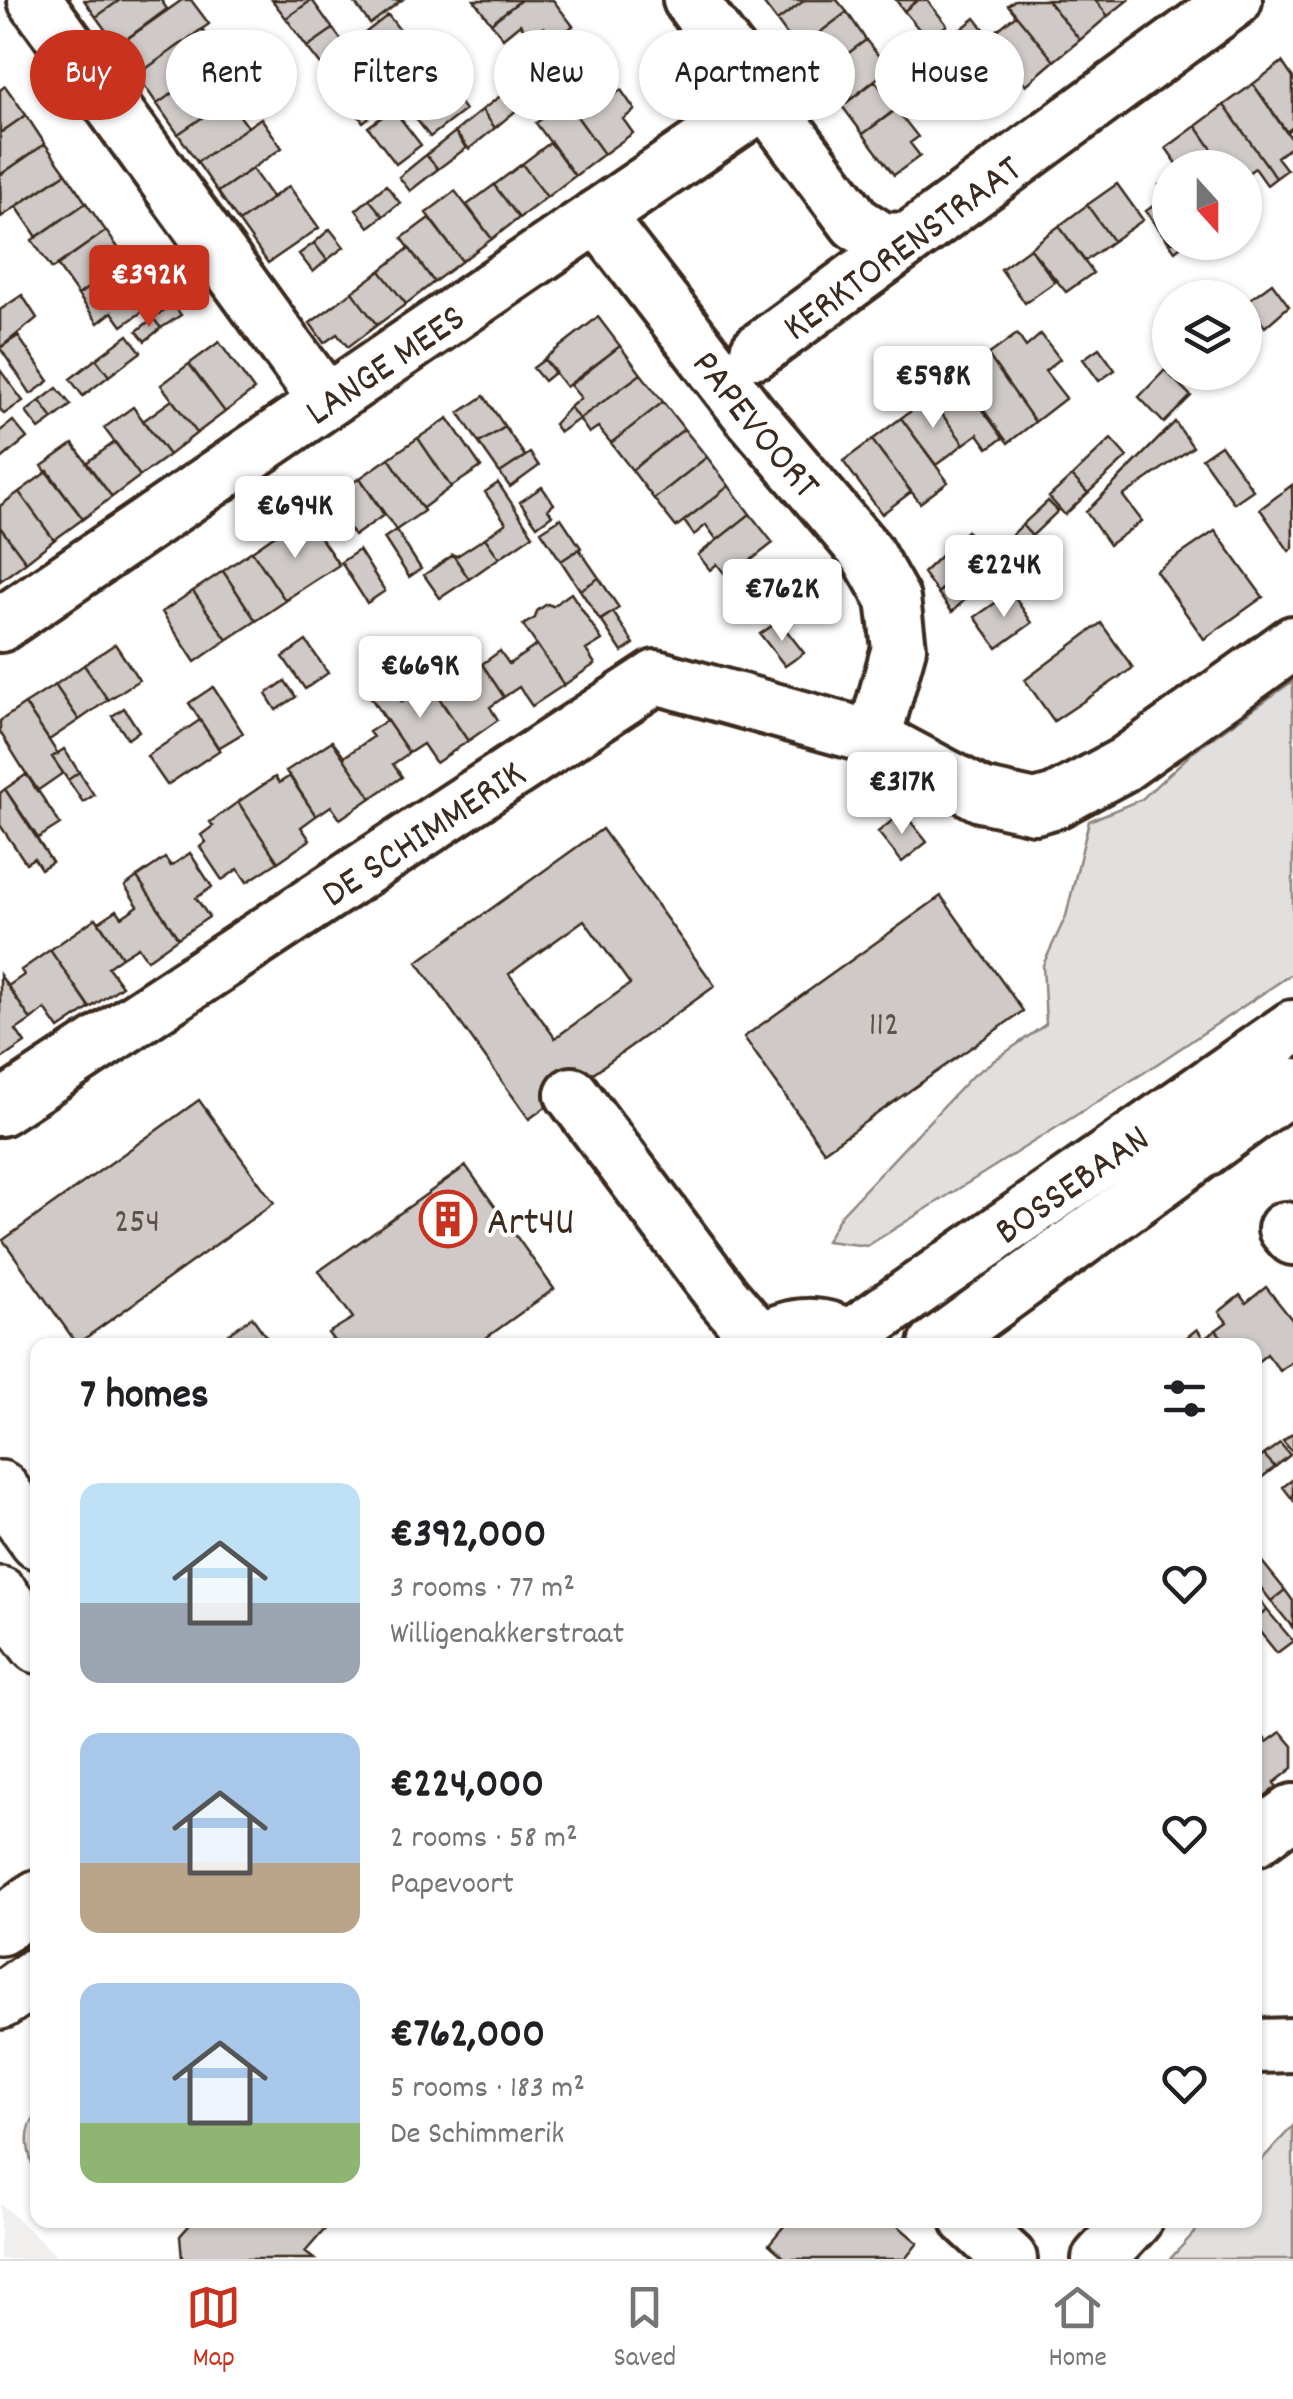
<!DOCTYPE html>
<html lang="en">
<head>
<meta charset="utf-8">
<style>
	:root { --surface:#fff; --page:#f2f2f2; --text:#202124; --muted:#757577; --line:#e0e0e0; --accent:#c8321e }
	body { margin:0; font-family:Dekko,sans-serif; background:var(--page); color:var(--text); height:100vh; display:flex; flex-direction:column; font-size:38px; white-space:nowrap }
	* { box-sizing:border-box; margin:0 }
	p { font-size:32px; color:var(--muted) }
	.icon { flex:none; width:55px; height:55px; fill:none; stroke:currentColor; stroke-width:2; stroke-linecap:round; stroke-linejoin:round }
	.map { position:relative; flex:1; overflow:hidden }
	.drawer { position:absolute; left:30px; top:1338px; width:1232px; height:890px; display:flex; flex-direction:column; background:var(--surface); border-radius:20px; box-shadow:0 2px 8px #0004 }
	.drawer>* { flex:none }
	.banner { position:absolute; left:30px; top:30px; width:1235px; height:90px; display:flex; gap:20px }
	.needle { width:65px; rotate:159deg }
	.controls { position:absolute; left:1152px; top:150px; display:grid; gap:20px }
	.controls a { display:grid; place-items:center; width:110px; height:110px; border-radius:50%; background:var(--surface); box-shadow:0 2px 8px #0004; font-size:50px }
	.price { position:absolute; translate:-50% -85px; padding:0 22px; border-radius:10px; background:#fff; color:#222; font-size:32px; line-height:65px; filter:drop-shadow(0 2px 5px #0008) }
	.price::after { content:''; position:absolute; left:50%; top:60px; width:30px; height:22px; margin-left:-15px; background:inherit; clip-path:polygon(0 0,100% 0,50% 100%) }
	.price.selected { background:var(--accent); color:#fff }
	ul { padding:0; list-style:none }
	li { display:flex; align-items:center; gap:30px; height:250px; padding:0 50px }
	li span { display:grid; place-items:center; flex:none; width:280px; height:200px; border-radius:20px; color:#555 }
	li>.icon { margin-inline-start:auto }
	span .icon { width:120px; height:120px; fill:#fffc; stroke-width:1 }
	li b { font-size:42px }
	h2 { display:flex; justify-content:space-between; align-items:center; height:120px; padding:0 50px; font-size:42px }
	.pill { padding:0 35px; border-radius:45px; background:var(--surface); box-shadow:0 2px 8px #0004; font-size:35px; line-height:90px }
	.pill.selected { background:var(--accent); color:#fff }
	.dock { display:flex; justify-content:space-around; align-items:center; height:140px; border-top:2px solid var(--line); background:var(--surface); font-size:28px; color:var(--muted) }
	.dock a { display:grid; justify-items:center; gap:5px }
	.dock .selected { color:var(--accent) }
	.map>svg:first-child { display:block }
	.built { fill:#f1efee }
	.green { fill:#e2e0de; stroke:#8e857e; stroke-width:2.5 }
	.building { fill:#cfcac7; stroke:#3b2a1e; stroke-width:2.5; fill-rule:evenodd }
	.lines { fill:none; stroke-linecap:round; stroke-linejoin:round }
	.minor-casing { stroke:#3b2a1e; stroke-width:60 }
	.major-casing { stroke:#3b2a1e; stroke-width:62 }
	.minor { stroke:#fff; stroke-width:52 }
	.major { stroke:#fff; stroke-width:55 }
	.labels { text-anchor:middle; stroke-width:8; stroke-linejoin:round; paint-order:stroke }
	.number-label { font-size:35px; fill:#605248 }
	.street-label { font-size:40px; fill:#3b2a1e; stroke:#fff }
	.poi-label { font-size:40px; fill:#3b2a1e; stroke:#fff; text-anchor:start }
</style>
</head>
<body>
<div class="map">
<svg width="1293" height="2259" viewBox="0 0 1293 2259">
	<rect width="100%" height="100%" fill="#fff"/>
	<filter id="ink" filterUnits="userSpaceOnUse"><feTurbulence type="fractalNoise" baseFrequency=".01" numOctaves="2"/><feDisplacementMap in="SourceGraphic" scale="20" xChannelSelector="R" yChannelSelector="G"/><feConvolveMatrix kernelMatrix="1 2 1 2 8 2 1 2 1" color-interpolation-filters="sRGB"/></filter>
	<g filter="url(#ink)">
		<path class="built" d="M0 2203 60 2259H0Z"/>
		<path class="green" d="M1293 681V973L1145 1072 867 1246 826 1241 841 1215 972 1076 1046 1024 1043 965 1066 916 1089 821 1142 799 1194 751Z
			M37 2114V2178C29 2157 21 2132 37 2114Z
			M1293 2126V2259H1170L1206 2220H1255V2167Z"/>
		<path class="building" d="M84 0H120L96 17Z
			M120 0H161L167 9 117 46 96 17Z
			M182 0H191L209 24 137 75 117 46Z
			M272 0H312L286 18Z
			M312 0 333 29 307 47 286 18Z
			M358 0H402L370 24 354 2Z
			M474 0H521L491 23Z
			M521 0H553L573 26 554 40 544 27 531 38 520 24 503 38 491 23Z
			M761 0H805L777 21Z
			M805 0H837L847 12 790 55 780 42 788 36 777 21Z
			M896 0H918L904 11Z
			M918 0H927L947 25 928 40 904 11Z
			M1015 0H1047L1080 40 1054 61 1008 5Z
			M1047 0H1095L1108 16 1080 40Z
			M1095 0H1128L1108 16Z
			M847 12 866 40 819 75 798 49Z
			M388 15 406 38 374 63 356 40Z
			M1016 15 1054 61 1026 85 1014 71 1002 81 959 31 975 18 990 36Z
			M202 29 211 42 196 53 207 69 157 104 137 75Z
			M333 29 352 54 327 73 307 47Z
			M580 35 595 54 555 86 540 66Z
			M866 40 889 69 842 106 819 75Z
			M961 45 969 55 950 69 942 59Z
			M404 52 422 75 397 94 379 71Z
			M969 55 980 69 961 84 950 69Z
			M355 58 373 82 348 100 330 76Z
			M1282 62 1293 78V127L1286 132 1253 84Z
			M540 66 552 83 537 93 525 78Z
			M433 67 465 110 430 137 397 94Z
			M207 69 228 100 178 134 157 104Z
			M570 73 595 108 621 90 635 110 623 119 633 133 604 154 555 86Z
			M875 81 885 93 900 82 912 98 863 134 842 106Z
			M1253 84 1293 141V145L1277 157 1287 170 1276 178 1224 105Z
			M5 86 26 115 0 133V90Z
			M370 87 384 106 363 122 349 102Z
			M511 88 524 104 495 128 482 110Z
			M228 100 248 127 197 162 178 134Z
			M566 101 604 154 575 176 536 123Z
			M1224 105 1276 178 1267 185 1255 168 1245 175V168H1225L1196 126Z
			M393 109 421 145 396 164 368 127Z
			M896 109 918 137 910 143 920 156 894 175 863 134Z
			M482 110 495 128 469 149 455 132Z
			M26 115 45 144 0 175V133Z
			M261 118 282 148 218 192 197 162Z
			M1196 126 1225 168H1180L1166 148Z
			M455 132 466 148 438 169 426 155Z
			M551 142 575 176 547 197 522 164Z
			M45 144 66 173 1 217 0 175Z
			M426 155 438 169 410 191 399 177Z
			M522 164 547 197 519 218 494 185Z
			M252 169 272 197 289 186 239 222 218 192Z
			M66 173 86 203 37 237 16 206Z
			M1170 177V201L1159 185Z
			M1117 184 1143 220 1113 241 1087 205Z
			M386 185 400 203 383 216 369 199Z
			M494 185 519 218 492 239 467 205Z
			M289 186 319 228 268 263 239 222Z
			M455 191 492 239 462 261 426 213Z
			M369 199 383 216 369 227 356 210Z
			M1163 199 1170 209V242H1186L1175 251 1146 211Z
			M86 203 106 231 52 269 32 240Z
			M1087 205 1113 241 1085 261 1059 226Z
			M429 218 462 261 434 282 402 238Z
			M1059 226 1093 273 1066 292 1030 248Z
			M330 229 344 247 327 260 314 243Z
			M106 231 127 260 78 295 57 265Z
			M314 243 327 260 313 272 299 254Z
			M409 248 434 282 406 304 380 271Z
			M1030 248 1055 282 1025 303 1001 269Z
			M127 260 156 302 122 326 112 312 98 323 78 295Z
			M380 271 406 304 377 325 352 292Z
			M1272 283 1289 306 1265 327 1246 302Z
			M352 292 377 325 348 347 337 334 324 343 310 323Z
			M22 295 37 318 0 348V310Z
			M173 304 181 315 161 328 153 318Z
			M598 317 620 346 566 387 544 359Z
			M153 318 161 328 145 341 137 331Z
			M1017 334 1026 347 1041 334 1060 359 1045 371 1066 398 1035 422 988 355Z
			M128 335 141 352 109 376 96 359Z
			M18 336 49 381 31 394 0 348Z
			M219 342 254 390 225 412 189 364Z
			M620 346 641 374 579 419 570 407 581 398 570 385Z
			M1099 348 1115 370 1099 381 1083 359Z
			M988 355 1035 422 1008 443 959 377Z
			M96 359 109 376 83 396 70 379Z
			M545 359 555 372 544 381 533 368Z
			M189 364 225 412 197 433 161 385Z
			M0 370 23 401 4 414 0 409Z
			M1165 370 1191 396 1164 423 1139 397Z
			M1182 372H1201L1186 386 1177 377Z
			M641 374 663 402 611 443 598 427 589 433 579 419Z
			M959 377 1003 438 988 448 978 434 964 444 930 398Z
			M57 388 71 405 53 419 40 401Z
			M484 396 505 427 479 443 459 413Z
			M930 398 964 444 936 465 901 418Z
			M172 400 197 433 169 455 143 421Z
			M40 401 53 419 39 429 26 412Z
			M663 402 684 429 632 470 611 443Z
			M133 407 169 455 140 476 104 428Z
			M570 407 579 419 560 432 554 424Z
			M448 418 481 467 451 487 418 438Z
			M901 418 948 482 920 503 872 440Z
			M13 421 27 438 0 460V431Z
			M1175 422 1193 447 1123 496 1142 521 1109 545 1086 512Z
			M505 427 525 456 500 473 479 443Z
			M684 429 707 457 654 499 632 470Z
			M418 438 451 487 423 508 424 511 389 458Z
			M1111 439 1127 457 1088 493 1072 476Z
			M872 440 911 492 882 514 843 461Z
			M115 442 140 476 112 497 86 463Z
			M73 444 112 497 83 519 42 466Z
			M1221 445 1253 490 1234 503 1202 458Z
			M530 453 539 466 510 487 500 473Z
			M707 457 729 486 676 527 654 499Z
			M389 458 424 511 396 530 360 478Z
			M48 471 83 519 54 540 19 492Z
			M1072 476 1088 493 1065 515 1049 497Z
			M360 478 384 515 354 536 329 499Z
			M498 483 533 535 499 558 485 538 506 523 485 492Z
			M1292 485 1293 548 1289 551 1260 509Z
			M729 486 750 514 717 540 706 525 694 535 684 521Z
			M542 487 554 504 548 509 552 515 537 526 520 502Z
			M19 492 54 540 26 562 0 527V506Z
			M1048 501 1058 511 1032 536 1022 525Z
			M750 514 773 543 728 578 717 564 710 570 698 555Z
			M561 518 581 548 561 561 541 531Z
			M312 525 339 565 285 600 252 551 281 531 288 541Z
			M1022 525 1032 536 1006 560 992 541 999 548Z
			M0 527 26 562 0 581Z
			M396 530 421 569 409 577 384 538Z
			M967 531 982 551 938 593 923 573Z
			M1215 531 1263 597 1204 639 1156 571Z
			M485 538 499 558 469 579 453 555 457 556Z
			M992 541 1006 560 952 612 938 593Z
			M579 549 599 578 580 590 561 561Z
			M359 550 385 591 367 603 341 562Z
			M252 551 285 600 290 598 256 621 223 571Z
			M453 555 469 579 440 598 424 575Z
			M223 571 256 621 227 640 193 591Z
			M599 578 619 608 600 620 580 590Z
			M193 591 227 640 195 662 162 612Z
			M1011 592 1032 623 997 648 975 617Z
			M571 593 602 640 586 650 595 664 564 685 523 625 535 618 537 611 547 604 553 606Z
			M613 612 634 644 622 652 601 620Z
			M779 621 804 653 785 666 760 634Z
			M1101 623 1133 668 1054 721 1025 680Z
			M306 641 328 673 305 689 283 657Z
			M115 644 139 680 108 700 84 665Z
			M537 645 564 685 532 706 519 687 504 697 482 664 500 651 509 664Z
			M482 664 504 697 490 707 498 720 468 741 425 677 439 668 455 691 469 682 464 675Z
			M84 665 108 700 79 720 55 685Z
			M387 680 402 702 429 684 468 741 436 763 423 744 409 753 368 693Z
			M285 681 296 697 276 710 266 694Z
			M55 685 79 720 49 740 25 704Z
			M213 687 243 733 218 748 189 703Z
			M368 693 409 753 393 764 402 777 371 798 332 741 344 757 373 737 369 732 386 721Z
			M25 704 58 754 52 757 63 773 37 791 0 732V721Z
			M124 708 139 731 128 739 112 716Z
			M200 720 220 750 167 785 147 756Z
			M332 741 371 798 340 819 331 806 316 816 286 771Z
			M64 749 79 772 68 780 52 757Z
			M79 772 94 795 83 802 68 780Z
			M27 774 60 824 38 838 5 789Z
			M290 776 316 816 301 827 310 840 278 862 238 802 275 777 279 783Z
			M5 789 52 862 41 869 34 858 26 863 0 825V793Z
			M238 802 278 862 247 882 238 869 222 880 200 847 206 842 201 835 213 826 210 822Z
			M903 812 927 842 902 862 878 832Z
			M602 829 715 986 529 1119 417 962ZM584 920 630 984 555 1038 509 974Z
			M190 853 212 887 196 898 209 917 178 938 137 877 165 858 171 866Z
			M137 877 178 938 147 960 138 947 122 957 99 922 117 910 122 917 138 906 125 886Z
			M941 896 1023 1011 824 1151 744 1037Z
			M96 918 122 957 108 967 122 986 90 1008 50 950Z
			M50 950 90 1008 59 1029 45 1009 31 1020 8 986 24 975 21 970Z
			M0 975 31 1020 16 1030 25 1043 0 1060Z
			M199 1100 274 1203 77 1344 3 1240Z
			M466 1166 554 1289 476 1345H337L328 1333 353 1318 319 1271Z
			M1266 1287 1293 1321V1361L1280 1371 1267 1354 1255 1364V1345H1228L1216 1330 1227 1322 1219 1312 1240 1295 1246 1303Z
			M252 1317 272 1345H213Z
			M1197 1329 1204 1339 1216 1330 1228 1345H1177Z
			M1293 1433V1453L1283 1441Z
			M1280 1443 1290 1455 1275 1467 1264 1455Z
			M1264 1455 1275 1467 1255 1483V1462Z
			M1293 1479V1500L1283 1487Z
			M1259 1558 1285 1590 1271 1601 1255 1580V1562Z
			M1285 1590 1293 1601V1628L1271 1601Z
			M1255 1594 1267 1610 1257 1618 1255 1616Z
			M1267 1610 1293 1641 1277 1653 1255 1626V1620Z
			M1255 1726 1267 1742 1281 1732 1293 1746V1768L1274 1783 1277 1787 1255 1804Z
			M194 2220H333L305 2252 314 2259H182L180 2236Z
			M789 2220H901L897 2225 918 2243 905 2259H786L769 2244Z"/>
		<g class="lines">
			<g class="minor-casing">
				<g id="minor">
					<path d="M35 0 326 401"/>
					<path d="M690 0 856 223 881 239 907 240"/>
					<path id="s1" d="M597 216 749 414 866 552 893 599 899 648 874 738"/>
					<path id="s2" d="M757 351 1235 0"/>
					<path id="s3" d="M0 625 767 100"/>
					<path d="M572 1094 724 1298 761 1341"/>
					<path id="s4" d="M0 1109 656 677 874 738 981 795 1035 807 1056 801 1123 765 1293 643"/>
					<path d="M1285 1229 1293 1238"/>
					<path id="s5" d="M849 1337 1293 1027"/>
					<path d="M757 1345C787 1320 828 1319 859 1345"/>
					<path d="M936 1345 1293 1085"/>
					<path d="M1255 1839 1293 1811"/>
					<path d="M1255 2046 1293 2045"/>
					<path d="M968 2220 1010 2259"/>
					<path d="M1099 2259 1135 2220"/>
				</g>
			</g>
			<g class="major-casing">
				<path id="major" d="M0 1489 38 1541
					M0 1595 38 1645
					M0 1927 38 1898
					M0 2001 38 1975"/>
			</g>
			<use href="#minor" class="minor"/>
			<use href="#major" class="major"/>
		</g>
	</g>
	<defs>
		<g id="building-ring" transform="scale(2.875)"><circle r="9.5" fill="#fff" stroke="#c8321e" stroke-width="1.5"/><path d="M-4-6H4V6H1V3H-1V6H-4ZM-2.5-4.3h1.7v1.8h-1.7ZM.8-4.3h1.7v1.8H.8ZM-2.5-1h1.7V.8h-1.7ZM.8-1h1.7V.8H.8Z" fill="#c8321e"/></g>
	</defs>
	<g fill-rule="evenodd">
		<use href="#building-ring" x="448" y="1219"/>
	</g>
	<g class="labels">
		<g class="number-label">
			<text x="884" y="1034">112</text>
			<text x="137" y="1231">254</text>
		</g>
		<g class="street-label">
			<text dy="14" stroke="none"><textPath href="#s2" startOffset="178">KERKTORENSTRAAT</textPath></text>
			<text dy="14" stroke="none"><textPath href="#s3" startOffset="465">LANGE MEES</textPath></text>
			<text dy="14" stroke="none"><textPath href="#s1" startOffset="262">PAPEVOORT</textPath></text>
			<text dy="14" stroke="none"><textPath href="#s4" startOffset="505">DE SCHIMMERIK</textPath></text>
			<text dy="14" stroke="none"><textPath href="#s5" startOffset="270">BOSSEBAAN</textPath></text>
		</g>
		<g class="poi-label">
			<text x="487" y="1233">Art4U</text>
		</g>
	</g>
</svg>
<div class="controls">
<a><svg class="needle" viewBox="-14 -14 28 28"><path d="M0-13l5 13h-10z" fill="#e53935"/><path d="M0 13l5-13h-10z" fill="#757577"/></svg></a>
<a><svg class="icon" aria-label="layers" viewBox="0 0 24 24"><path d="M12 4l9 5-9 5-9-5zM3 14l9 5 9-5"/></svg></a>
</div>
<b class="price selected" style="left:149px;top:330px">€392K</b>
<b class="price" style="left:933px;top:431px">€598K</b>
<b class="price" style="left:295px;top:561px">€694K</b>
<b class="price" style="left:1004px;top:620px">€224K</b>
<b class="price" style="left:782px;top:644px">€762K</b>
<b class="price" style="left:420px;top:721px">€669K</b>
<b class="price" style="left:902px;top:837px">€317K</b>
<div class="banner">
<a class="pill selected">Buy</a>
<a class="pill">Rent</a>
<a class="pill">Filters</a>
<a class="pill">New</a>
<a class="pill">Apartment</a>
<a class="pill">House</a>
</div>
<section class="drawer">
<h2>7 homes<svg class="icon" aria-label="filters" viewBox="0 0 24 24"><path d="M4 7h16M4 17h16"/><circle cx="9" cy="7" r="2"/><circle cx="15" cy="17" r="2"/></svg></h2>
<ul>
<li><span style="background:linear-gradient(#bfe0f5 60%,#9aa5b1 0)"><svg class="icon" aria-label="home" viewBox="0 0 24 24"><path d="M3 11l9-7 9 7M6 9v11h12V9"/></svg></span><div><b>€392,000</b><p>3 rooms · 77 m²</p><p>Willigenakkerstraat</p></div><svg class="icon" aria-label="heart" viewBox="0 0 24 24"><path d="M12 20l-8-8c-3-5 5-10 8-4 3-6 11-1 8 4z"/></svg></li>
<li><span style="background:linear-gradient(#a9c7e8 65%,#b9a48a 0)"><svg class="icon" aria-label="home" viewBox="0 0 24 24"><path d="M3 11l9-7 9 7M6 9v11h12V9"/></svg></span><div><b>€224,000</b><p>2 rooms · 58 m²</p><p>Papevoort</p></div><svg class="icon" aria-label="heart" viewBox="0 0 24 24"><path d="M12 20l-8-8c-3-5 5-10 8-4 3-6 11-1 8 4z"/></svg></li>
<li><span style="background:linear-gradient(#a9c7e8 70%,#8fb573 0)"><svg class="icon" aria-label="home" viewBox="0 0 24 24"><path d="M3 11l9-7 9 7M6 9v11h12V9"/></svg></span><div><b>€762,000</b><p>5 rooms · 183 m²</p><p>De Schimmerik</p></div><svg class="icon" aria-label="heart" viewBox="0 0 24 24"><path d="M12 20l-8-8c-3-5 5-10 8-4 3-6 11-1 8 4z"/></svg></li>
</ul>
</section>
</div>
<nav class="dock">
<a class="selected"><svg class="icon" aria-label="map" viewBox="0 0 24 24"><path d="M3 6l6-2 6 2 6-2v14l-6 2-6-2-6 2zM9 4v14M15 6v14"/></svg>Map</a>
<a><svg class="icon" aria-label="saved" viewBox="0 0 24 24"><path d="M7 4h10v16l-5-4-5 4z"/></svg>Saved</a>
<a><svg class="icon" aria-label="home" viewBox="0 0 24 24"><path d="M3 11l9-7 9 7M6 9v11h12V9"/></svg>Home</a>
</nav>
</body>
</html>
